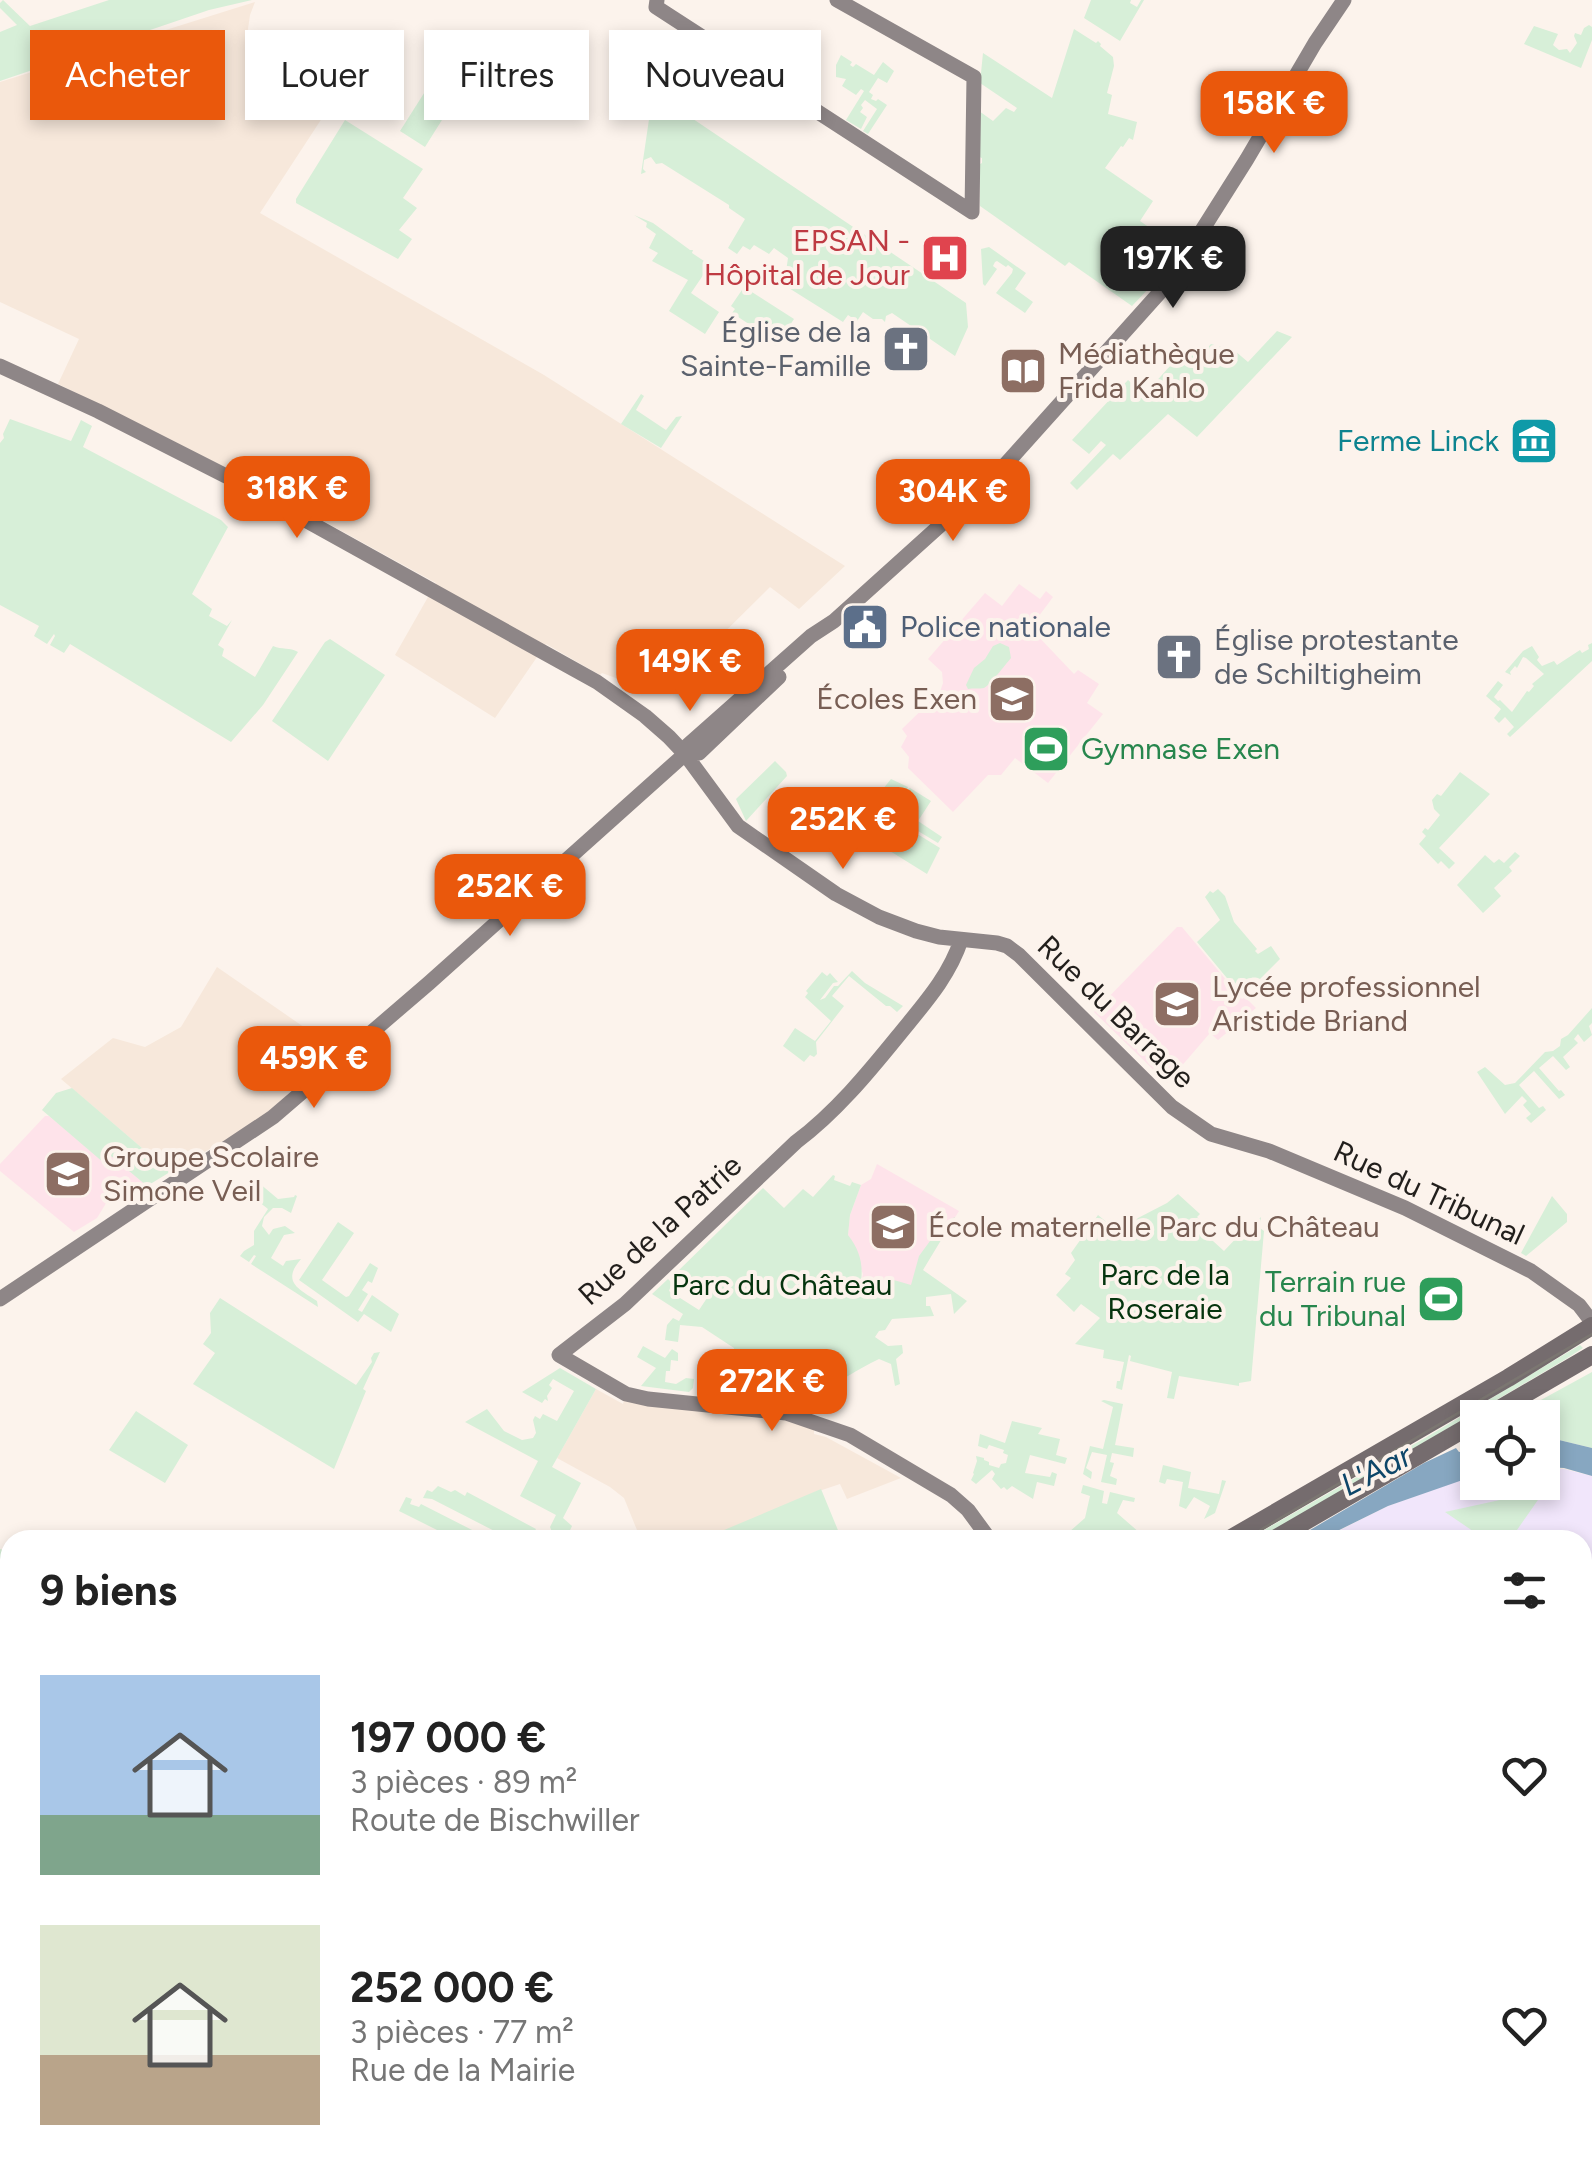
<!DOCTYPE html>
<html lang="fr">
<head>
<meta charset="utf-8">
<style>
	:root { --surface:#fff; --page:#f6f6f6; --text:#222; --muted:#767676; --accent:#ea580c }
	body { margin:0; font-family:Figtree,sans-serif; background:var(--page); color:var(--text); height:100vh; display:flex; flex-direction:column; font-size:38px; white-space:nowrap }
	* { box-sizing:border-box; margin:0 }
	p { font-size:32px; color:var(--muted) }
	.icon { flex:none; width:55px; height:55px; fill:none; stroke:currentColor; stroke-width:2; stroke-linecap:round; stroke-linejoin:round }
	.map { position:relative; flex:1; overflow:hidden }
	.panel { position:absolute; left:0px; top:1530px; width:1592px; height:640px; display:flex; flex-direction:column; background:var(--surface); border-radius:30px 30px 0 0; box-shadow:0 5px 15px #0003 }
	.panel>* { flex:none }
	.banner { position:absolute; left:30px; top:30px; width:1000px; height:90px; display:flex; gap:20px }
	.fabs { position:absolute; left:1460px; top:1400px; display:grid; gap:20px }
	.fabs a { display:grid; place-items:center; width:100px; height:100px; border-radius:0px; background:var(--surface); box-shadow:0 5px 15px #0003; font-size:50px }
	.price { position:absolute; translate:-50% -85px; padding:0 22px; border-radius:20px; background:var(--accent); color:#fff; font-size:32px; line-height:65px; filter:drop-shadow(0 2px 5px #0008) }
	.price::after { content:''; position:absolute; left:50%; top:60px; width:30px; height:22px; margin-left:-15px; background:inherit; clip-path:polygon(0 0,100% 0,50% 100%) }
	.price.current { background:#222; color:#fff }
	ul { padding:0; list-style:none }
	li { display:flex; align-items:center; gap:30px; height:250px; padding:0 40px }
	li span { display:grid; place-items:center; flex:none; width:280px; height:200px; border-radius:0px; color:#555 }
	li>.icon { margin-inline-start:auto }
	span .icon { width:120px; height:120px; fill:#fffc; stroke-width:1 }
	li b { font-size:42px }
	h2 { display:flex; justify-content:space-between; align-items:center; height:120px; padding:0 40px; font-size:42px }
	.tag { padding:0 35px; border-radius:0px; background:var(--surface); box-shadow:0 5px 15px #0003; font-size:35px; line-height:90px }
	.tag.current { background:var(--accent); color:#fff }
	.map>svg:first-child { display:block }
	.commercial { fill:#f1e6fb }
	.built { fill:#f7e8db }
	.education { fill:#fee3ea }
	.green { fill:#d7efd8 }
	.forest { fill:#a8c6a9 }
	.water { fill:#87a7c1 }
	.lines { fill:none; stroke-linecap:round; stroke-linejoin:round }
	.secondary { stroke:#8e8687; stroke-width:15 }
	.primary { stroke:#756c6e; stroke-width:18 }
	.tram { stroke:#7b7671; stroke-width:2.5 }
	.labels { text-anchor:middle; stroke-width:8; stroke-linejoin:round; paint-order:stroke }
	.health-label { font-size:30px; fill:#be3a42; stroke:#fcf3ec; text-anchor:end }
	.worship-label { font-size:30px; fill:#5b616d; stroke:#fcf3ec; text-anchor:end }
	.education-label { font-size:30px; fill:#785e54; stroke:#fcf3ec; text-anchor:start }
	.culture-label { font-size:30px; fill:#0d838f; stroke:#fcf3ec; text-anchor:end }
	.service-label { font-size:30px; fill:#4e5e75; stroke:#fcf3ec; text-anchor:start }
	.leisure-label { font-size:30px; fill:#27864d; stroke:#fcf3ec; text-anchor:start }
	.street-label { font-size:30px; fill:#221f1c; stroke:#fcf3ec }
	.park-label { font-size:30px; fill:#05340e; stroke:#fcf3ec }
	.water-label { font-size:32px; font-style:italic; fill:#0d4669; stroke:#fcf3ec }
</style>
</head>
<body>
<div class="map">
<svg width="1592" height="2170" viewBox="0 0 1592 2170">
	<rect width="100%" height="100%" fill="#fcf3ec"/>
	<path class="commercial" d="M1543 1468 1564 1469 1592 1476V2108L1587 2103 1582 2108V1540H1320L1388 1506 1469 1477 1477 1476 1478 1482H1542Z"/>
	<path class="built" d="M255 2 250 15 248 29 250 42 256 55 275 75 328 109 260 213 544 375 845 566 799 609 770 587 667 689 635 685 602 673 600 675 546 644 495 718 395 655 436 583 229 469 58 384 79 339 0 302V82Z
		M217 967 340 1052 265 1117 170 1172 61 1079 113 1038 145 1047 181 1027Z
		M596 1389 623 1404 625 1396 814 1424V1434L826 1437 901 1478 847 1499 840 1484 813 1493 834 1540H715L710 1536 707 1538 692 1535 679 1540H641L624 1498 610 1487 557 1458Z"/>
	<path class="education" d="M1019 584 1040 599 1046 591 1053 597 1036 620 1042 625 1036 634 1074 674 1078 670 1099 684 1087 703 1103 714 1048 783 1015 758 1001 775H988L953 812 908 768 909 757 901 747 907 736 902 729 940 692 943 683 942 672 928 659 985 593 1002 606Z
		M1177 927H1182L1242 999 1245 997 1256 1008 1218 1040 1210 1033 1167 1083 1094 1012Z
		M45 1116H49L104 1162 111 1155 147 1186 136 1193 122 1182 123 1180 120 1177 114 1185 116 1187 97 1218 74 1232 0 1171V1164Z
		M877 1164 959 1211 885 1330H879L874 1337 859 1292 863 1274 848 1235 850 1215 861 1185 871 1179Z"/>
	<path class="green" d="M3 0 30 26 109 0H252L209 10 0 81V32L17 25 0 8V3Z
		M1091 0H1131L1130 3 1137 7 1141 0H1144L1120 41 1084 18Z
		M1589 25 1592 27V40L1581 68 1524 44 1534 26 1558 34 1553 45 1559 50 1567 49 1570 53 1577 43 1574 36 1575 33 1581 35 1584 28Z
		M1074 29 1096 43 1098 41 1101 44 1100 46 1113 57 1114 66 1107 93 1112 95 1108 114 1137 122 1133 140 1129 138 1123 147 1121 146 1105 168 1153 201 1140 221 1150 228 1135 251 1161 269 1152 279V285L1132 306 1069 262 1065 266 980 206V164L982 163V158L979 157V111L993 121 1006 108 1014 112 1017 108 980 83 983 53 1052 98Z
		M841 55 852 62 850 65 853 67 856 64 874 75 883 62 894 71 887 83 878 78 869 92 873 95 871 99 876 101 878 99 887 105 868 134 863 131 877 109 865 100 861 105 863 108 860 112 867 117 861 129 846 120 864 91 861 89 856 95 842 86 846 79 836 77V65Z
		M433 79 465 100 459 108 452 104 425 147 400 131Z
		M653 92 966 303 968 327 955 356 892 313 886 316 885 322 882 319H873L863 312 857 321 848 315 843 322 784 285 788 258 774 248 769 254 754 245 750 250 743 246 737 254 728 248 745 219 729 208V205L662 163 656 164 651 157 644 160 643 169 646 172 641 174Z
		M345 120 423 169 403 198 417 208 399 230 412 239 398 259 296 203V199Z
		M634 215 653 223 690 250H693L692 253 710 265 691 293 719 312 705 334 669 311 688 280 652 261 658 253 649 248 656 234 646 227 647 223Z
		M989 247 1026 273 1015 289 1033 302 1025 313 996 293 1012 273 1013 269 1008 265 1006 267 997 261 995 262 993 266 997 269 985 286 983 284 981 249Z
		M744 287 794 319 776 346 771 343 774 337 764 330 766 325 762 323 758 330 732 313 735 309 731 306Z
		M1277 331 1292 337 1197 437 1168 414 1120 460 1113 454 1077 490 1070 483 1106 445 1101 441 1089 454 1072 440 1128 380 1145 394 1185 349 1197 359 1211 344 1235 351 1248 362Z
		M641 394 644 396 636 410 666 430 676 417 682 416 661 448 621 424Z
		M10 419 71 441 81 420 92 426 83 447 221 520 228 527 192 594 212 609 209 616 227 626 232 620 218 645 224 649 222 656 255 677 273 646C282 650 290 647 298 652L263 705 231 742 70 644 64 653 50 645 55 636 54 634 47 644 34 636 39 626 0 605V443L4 438 3 434Z
		M330 639 385 675 328 761 272 721 325 642Z
		M1000 643 1009 647 1011 658C1005 665 990 685 984 688 979 689 973 688 968 689L966 685 974 668 985 659 993 646Z
		M1592 643V661L1510 737 1507 734 1514 727 1505 717 1499 723 1494 718 1501 709 1486 696 1498 681 1503 685 1494 697 1498 701 1500 700 1512 712 1527 691 1529 692 1534 686 1532 684 1544 674 1526 658 1523 657 1517 668 1515 666 1510 672 1511 675 1505 672 1523 651 1532 646 1539 657 1537 660 1542 666 1554 661 1557 665 1580 650 1582 653 1589 649 1588 645Z
		M775 761 786 772 787 776 746 821 736 799Z
		M1460 772 1490 794 1439 848 1455 863 1449 869 1441 861 1438 864 1419 844 1426 836 1422 832 1425 828 1428 830 1440 815 1434 809 1432 800 1437 794 1441 796Z
		M891 779 908 787 907 790 910 788 931 801 918 821 942 837 938 843 888 813 881 822 877 821 870 831 860 827 852 835 850 830Z
		M893 819 940 848 927 874 877 843Z
		M1515 852 1520 856 1509 867 1512 871 1494 888 1501 896 1483 913 1457 885 1485 855 1494 863 1499 859 1504 863Z
		M1218 889 1225 896 1234 922 1257 949 1255 951 1258 954 1271 946 1280 959 1260 979C1251 975 1244 980 1248 990L1241 995 1197 942 1220 920 1205 897 1210 891 1213 893Z
		M852 971 865 983 903 1006 897 1012 890 1006H886L849 976 832 996 844 1006 816 1042 817 1054 814 1057 810 1055 804 1062 783 1046 795 1028 815 1041 831 1021 805 997 808 993 806 991 822 972 827 976 830 973 838 982 833 983 820 1000 825 998 834 986H838Z
		M1592 1008V1023L1589 1026 1592 1035 1584 1042 1578 1034 1574 1039 1578 1043 1563 1057 1570 1067 1566 1070 1553 1056 1539 1068 1559 1091 1561 1090 1565 1095 1559 1099 1534 1071 1519 1085 1539 1108 1543 1106 1546 1110 1531 1123 1526 1118 1531 1114 1523 1105 1527 1101 1522 1096 1505 1114 1477 1072 1485 1067 1505 1085 1515 1083 1545 1052 1553 1051 1560 1046 1561 1039 1568 1035Z
		M72 1088 170 1172 147 1186 111 1156 104 1163 42 1110 56 1093Z
		M833 1175 835 1176 834 1180 850 1186 852 1182 861 1185 850 1215 848 1235C861 1252 864 1266 860 1288L872 1292 882 1290 885 1292 890 1283 887 1282V1278L911 1285 919 1256 930 1241 932 1229 955 1217 923 1270 967 1301 954 1314 951 1294 926 1297V1306H930L934 1316 892 1319 885 1330 879 1331 875 1337 888 1346 902 1345 903 1353 896 1359 900 1384 895 1386 891 1364 879 1359C868 1364 858 1370 848 1376 831 1385 823 1380 811 1398L760 1365 756 1398 748 1397 749 1384H752L754 1364 737 1361 736 1371H732L734 1348 702 1327 680 1325 678 1342 665 1340 667 1325 673 1318 679 1321 683 1314 652 1294 668 1279 672 1283 669 1291 699 1310 709 1295 677 1272 763 1188 784 1208 803 1189 813 1197Z
		M259 1183 278 1199 294 1197 295 1195 297 1196 291 1213 282 1208H273L264 1217 262 1226 269 1235 273 1229 285 1226 295 1233 284 1235 271 1258 283 1266 286 1261 301 1259C281 1282 299 1289 317 1301L318 1307 251 1264 256 1256 254 1255 249 1262 240 1256 244 1251 254 1245V1231L268 1209 250 1195Z
		M1178 1194 1200 1214 1197 1217 1207 1226 1202 1231 1224 1251 1242 1232 1245 1234 1261 1217 1260 1228 1264 1231 1251 1381 1239 1383V1386L1179 1376 1174 1399 1167 1398 1172 1372 1130 1361 1131 1356 1129 1355 1122 1390 1116 1388 1117 1381H1120L1124 1362 1103 1358 1104 1350 1075 1344 1100 1318 1081 1304 1074 1312 1056 1295 1071 1278 1065 1274 1075 1260 1071 1253 1098 1215 1121 1234 1138 1218 1167 1203Z
		M1552 1196 1567 1214V1222L1526 1256 1521 1253Z
		M338 1222 354 1233 322 1280 346 1297 349 1296 370 1263 378 1268 372 1283 368 1281 362 1290 368 1294 358 1310 362 1312 372 1295 399 1314 391 1332 364 1314 358 1322 299 1280Z
		M220 1298 356 1385 372 1362 371 1358 374 1353 380 1352 363 1389 366 1391 334 1469 193 1384 215 1353 203 1344 211 1333 210 1313Z
		M1580 1345 1583 1348 1566 1359 1258 1540 1254 1538 1264 1530 1425 1438Z
		M643 1346 665 1358 672 1349 678 1353V1361L671 1360 670 1371H666L665 1382 676 1384 686 1378 694 1379 693 1388 689 1392 641 1386 656 1368 637 1357Z
		M560 1368 596 1389 552 1467 581 1483 563 1518 572 1526 566 1539 552 1532 550 1527 556 1515 520 1496 538 1461 465 1422 487 1409 504 1431 522 1440 533 1438 536 1433 533 1420 535 1416 540 1419 543 1414 557 1421 574 1391 553 1379 549 1385 552 1388 547 1396 548 1401 545 1399 542 1403 522 1392Z
		M1592 1372V1448L1559 1440 1543 1441 1542 1418H1508Z
		M1104 1400 1123 1404 1115 1445 1134 1448 1133 1457 1112 1453 1110 1462 1114 1463 1110 1476 1117 1479 1116 1485 1101 1482 1107 1455 1092 1452 1086 1468 1092 1472 1091 1479 1083 1474 1090 1446 1103 1449 1113 1407 1101 1401Z
		M136 1411 188 1445 165 1483 109 1450Z
		M1012 1421 1042 1428 1038 1434 1060 1439 1056 1455 1067 1458 1065 1464 1030 1455 1025 1473 1050 1477 1052 1472 1057 1474 1054 1486 1037 1482 1033 1499 1012 1486 1007 1490 1004 1487 1001 1489 992 1479 995 1474 992 1470 976 1484 971 1480 974 1474 973 1473 977 1461 976 1456 984 1458V1460L989 1462V1465L999 1468 1001 1464 1006 1463 1008 1455 1003 1453 1004 1450 989 1445 987 1449 978 1446 980 1434 1005 1443Z
		M1163 1465 1191 1472 1188 1488 1219 1494 1222 1480 1226 1481 1215 1513 1204 1519 1210 1506 1194 1497 1186 1509 1179 1506 1183 1482 1167 1479 1165 1484 1159 1482Z
		M1083 1485 1104 1491 1102 1503 1107 1504 1110 1492 1135 1498 1134 1502 1123 1500 1117 1513 1148 1540H1060L1085 1518 1090 1496 1081 1493Z
		M438 1486 451 1492 455 1490 465 1496 467 1492 536 1529 535 1531 540 1534 539 1536 547 1540H512L432 1499 423 1498 427 1490 432 1492Z
		M821 1489 842 1540H715L710 1536Z
		M1536 1492 1540 1497 1510 1540H1486L1445 1512Z
		M406 1497 412 1499 410 1504 419 1507 421 1504 478 1533 475 1540H457L399 1511Z
		M0 1549 10 1552V2079L0 2091Z"/>
	<path class="forest" d="M13 2160H67L80 2168 100 2160H144L118 2170H6Z"/>
	<path class="water" d="M1559 1440 1592 1448V1476L1564 1468 1543 1467V1441Z
		M1477 1447V1475L1388 1506 1319 1540H1293L1424 1463 1456 1448 1459 1452Z
		M390 2160H499L475 2170H364Z"/>
	<g class="lines">
		<path class="secondary" d="M657 0 656 7 972 212
			M837 0 974 77 972 212
			M0 366 98 411 226 476 597 682 645 716 669 737 685 754 738 826 836 894 879 917 916 931 939 937 997 943 1007 946 1019 955 1172 1107 1211 1134 1269 1151 1405 1208 1531 1271 1579 1305 1592 1322
			M685 754 699 753 779 677
			M961 940C949 977 923 1005 898 1036 868 1073 835 1113 796 1142L625 1304 559 1355 626 1394 648 1399 786 1413 850 1435 951 1495 968 1510 990 1540
			M0 1299 273 1117 429 983 685 754 688 745 811 636 834 621 996 475 1170 281 1247 159 1315 43 1344 0
			M1582 1879 1592 1888
			M1582 1912 1592 1920
			M1085 2160 1088 2170"/>
		<path class="primary" d="M1484 1418 1592 1355
			M1228 1540 1508 1378 1592 1326
			M1273 1540 1478 1421
			M200 2170 224 2160
			M253 2170 277 2160"/>
		<path class="tram" d="M1248 1540 1262 1529 1592 1334
			M1582 1892 1592 1901"/>
	</g>
	<defs>
		<g id="hospital-square" transform="scale(2.5)"><rect x="-9" y="-9" width="18" height="18" rx="4" fill="#e0444e" stroke="#fcf3ec"/><path d="M-5-5h3v3.5h4V-5h3V5h-3V1.5h-4V5h-3Z" fill="#fff"/></g>
		<g id="church-square" transform="scale(2.5)"><rect x="-9" y="-9" width="18" height="18" rx="4" fill="#6b7280" stroke="#fcf3ec"/><path d="M-1.2-6h2.4v3.5h3.3v2.4h-3.3V6h-2.4V-.1h-3.3v-2.4h3.3Z" fill="#fff"/></g>
		<g id="library-square" transform="scale(2.5)"><rect x="-9" y="-9" width="18" height="18" rx="4" fill="#8d6e63" stroke="#fcf3ec"/><path d="M-6-4Q-3-5.5-.7-3.5V5Q-3 3-6 4ZM6-4Q3-5.5 .7-3.5V5Q3 3 6 4Z" fill="#fff"/></g>
		<g id="museum-square" transform="scale(2.5)"><rect x="-9" y="-9" width="18" height="18" rx="4" fill="#0f9aa8" stroke="#fcf3ec"/><path d="M0-6L6-3V-2H-6V-3ZM-5-1h2V3h-2ZM-1-1h2V3h-2ZM3-1h2V3H3ZM-6 4H6V6H-6Z" fill="#fff"/></g>
		<g id="civic-square" transform="scale(2.5)"><rect x="-9" y="-9" width="18" height="18" rx="4" fill="#5c6f8a" stroke="#fcf3ec"/><path d="M-.6-6.5H3V-4.5H.6V-3L4-1V1h2V6H-6V1h2V-1L-.6-3ZM-1.2 2.5V6h2.4V2.5Z" fill="#fff"/></g>
		<g id="school-square" transform="scale(2.5)"><rect x="-9" y="-9" width="18" height="18" rx="4" fill="#8d6e63" stroke="#fcf3ec"/><path d="M0-5L7-2L0 1L-7-2ZM-4 1L0 2.5L4 1V4Q0 6-4 4Z" fill="#fff"/></g>
		<g id="stadium-square" transform="scale(2.5)"><rect x="-9" y="-9" width="18" height="18" rx="4" fill="#2e9e5b" stroke="#fcf3ec"/><path d="M0-5a6.5 5 0 1 0 0 10a6.5 5 0 1 0 0-10ZM-3.5-1.8h7v3.6h-7Z" fill="#fff"/></g>
	</defs>
	<g fill-rule="evenodd">
		<use href="#hospital-square" x="945" y="258"/>
		<use href="#church-square" x="906" y="349"/>
		<use href="#library-square" x="1023" y="371"/>
		<use href="#museum-square" x="1534" y="441"/>
		<use href="#civic-square" x="865" y="627"/>
		<use href="#church-square" x="1179" y="657"/>
		<use href="#school-square" x="1012" y="699"/>
		<use href="#stadium-square" x="1046" y="749"/>
		<use href="#school-square" x="1177" y="1004"/>
		<use href="#school-square" x="68" y="1174"/>
		<use href="#school-square" x="893" y="1227"/>
		<use href="#stadium-square" x="1441" y="1299"/>
	</g>
	<g class="labels">
		<g class="health-label">
			<text x="910" y="251">EPSAN -<tspan x="910" dy="34">Hôpital de Jour</tspan></text>
		</g>
		<g class="worship-label">
			<text x="871" y="342">Église de la<tspan x="871" dy="34">Sainte-Famille</tspan></text>
			<text x="1214" y="650" text-anchor="start">Église protestante<tspan x="1214" dy="34">de Schiltigheim</tspan></text>
		</g>
		<g class="education-label">
			<text x="1058" y="364">Médiathèque<tspan x="1058" dy="34">Frida Kahlo</tspan></text>
			<text x="977" y="709" text-anchor="end">Écoles Exen</text>
			<text x="1212" y="997">Lycée professionnel<tspan x="1212" dy="34">Aristide Briand</tspan></text>
			<text x="103" y="1167">Groupe Scolaire<tspan x="103" dy="34">Simone Veil</tspan></text>
			<text x="928" y="1237">École maternelle Parc du Château</text>
		</g>
		<g class="culture-label">
			<text x="1499" y="451">Ferme Linck</text>
		</g>
		<g class="service-label">
			<text x="900" y="637">Police nationale</text>
		</g>
		<g class="leisure-label">
			<text x="1081" y="759">Gymnase Exen</text>
			<text x="1406" y="1292" text-anchor="end">Terrain rue<tspan x="1406" dy="34">du Tribunal</tspan></text>
		</g>
		<g class="street-label">
			<text transform="translate(1116 1012) rotate(44)" y="10">Rue du Barrage</text>
			<text transform="translate(1429 1193) rotate(25)" y="10">Rue du Tribunal</text>
			<text transform="translate(660 1230) rotate(-42)" y="10">Rue de la Patrie</text>
		</g>
		<g class="park-label">
			<text x="1165" y="1285">Parc de la<tspan x="1165" dy="34">Roseraie</tspan></text>
			<text x="782" y="1295">Parc du Château</text>
		</g>
		<g class="water-label">
			<text transform="translate(1376 1470) rotate(-27)" y="11">L'Aar</text>
		</g>
	</g>
</svg>
<div class="fabs">
<a><svg class="icon" aria-label="locate" viewBox="0 0 24 24"><circle cx="12" cy="12" r="6"/><path d="M12 2v4M12 18v4M2 12h4M18 12h4"/></svg></a>
</div>
<b class="price" style="left:1274px;top:156px">158K €</b>
<b class="price current" style="left:1173px;top:311px">197K €</b>
<b class="price" style="left:297px;top:541px">318K €</b>
<b class="price" style="left:953px;top:544px">304K €</b>
<b class="price" style="left:690px;top:714px">149K €</b>
<b class="price" style="left:843px;top:872px">252K €</b>
<b class="price" style="left:510px;top:939px">252K €</b>
<b class="price" style="left:314px;top:1111px">459K €</b>
<b class="price" style="left:772px;top:1434px">272K €</b>
<div class="banner">
<a class="tag current">Acheter</a>
<a class="tag">Louer</a>
<a class="tag">Filtres</a>
<a class="tag">Nouveau</a>
</div>
<section class="panel">
<h2>9 biens<svg class="icon" aria-label="filters" viewBox="0 0 24 24"><path d="M4 7h16M4 17h16"/><circle cx="9" cy="7" r="2"/><circle cx="15" cy="17" r="2"/></svg></h2>
<ul>
<li><span style="background:linear-gradient(#a9c7e8 70%,#7fa58c 0)"><svg class="icon" aria-label="home" viewBox="0 0 24 24"><path d="M3 11l9-7 9 7M6 9v11h12V9"/></svg></span><div><b>197 000 €</b><p>3 pièces · 89 m²</p><p>Route de Bischwiller</p></div><svg class="icon" aria-label="heart" viewBox="0 0 24 24"><path d="M12 20l-8-8c-3-5 5-10 8-4 3-6 11-1 8 4z"/></svg></li>
<li><span style="background:linear-gradient(#dfe7d0 65%,#b9a48a 0)"><svg class="icon" aria-label="home" viewBox="0 0 24 24"><path d="M3 11l9-7 9 7M6 9v11h12V9"/></svg></span><div><b>252 000 €</b><p>3 pièces · 77 m²</p><p>Rue de la Mairie</p></div><svg class="icon" aria-label="heart" viewBox="0 0 24 24"><path d="M12 20l-8-8c-3-5 5-10 8-4 3-6 11-1 8 4z"/></svg></li>
</ul>
</section>
</div>
</body>
</html>
